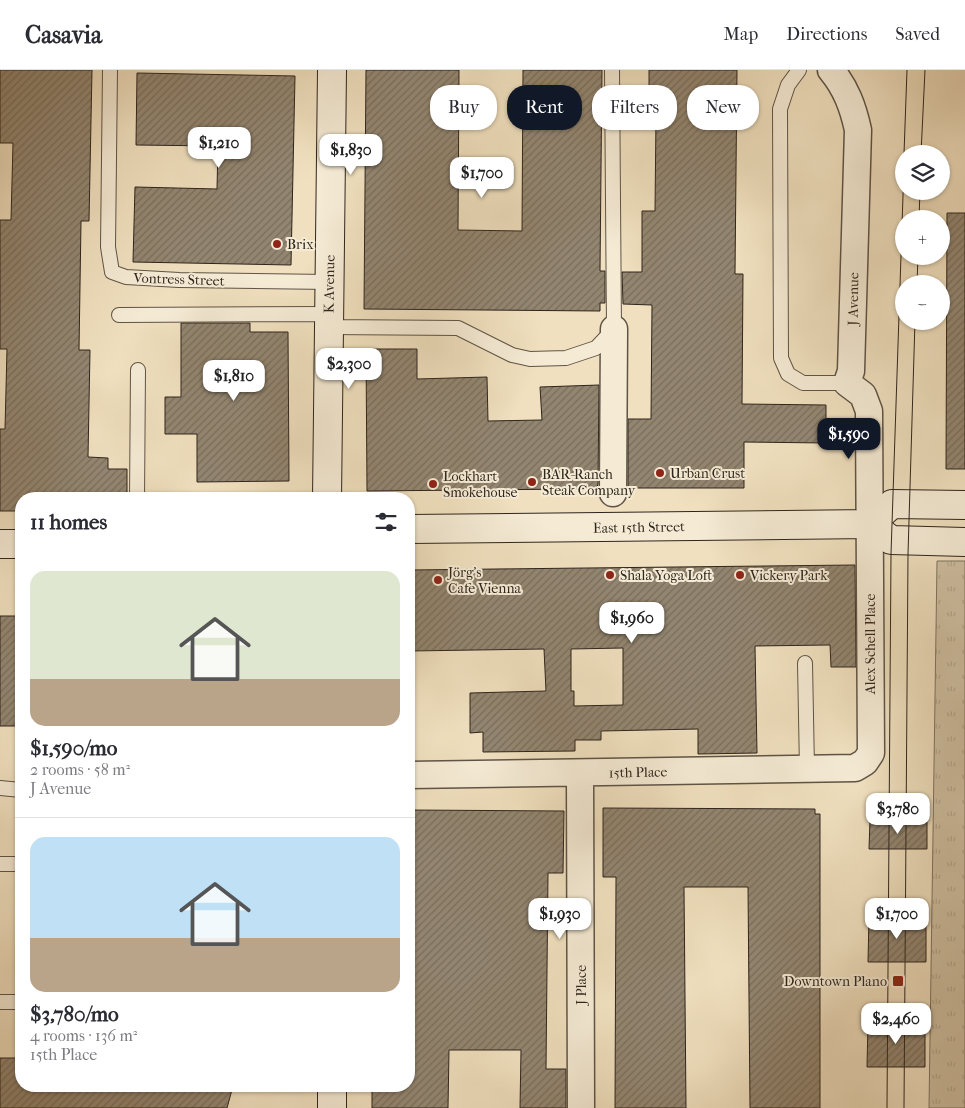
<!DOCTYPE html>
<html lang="en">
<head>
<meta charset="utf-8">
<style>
	:root { --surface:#fff; --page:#f7f7f7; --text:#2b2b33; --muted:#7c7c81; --line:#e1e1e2; --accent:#111827 }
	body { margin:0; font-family:"IM FELL French Canon",serif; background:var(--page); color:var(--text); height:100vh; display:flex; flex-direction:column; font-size:19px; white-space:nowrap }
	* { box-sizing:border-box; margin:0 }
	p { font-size:16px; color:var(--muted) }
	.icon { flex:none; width:28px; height:28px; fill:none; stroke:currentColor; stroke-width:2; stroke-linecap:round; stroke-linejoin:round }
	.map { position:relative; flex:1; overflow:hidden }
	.details { position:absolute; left:15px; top:422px; width:400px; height:600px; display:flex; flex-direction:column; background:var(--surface); border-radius:20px; box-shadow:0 1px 4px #0004 }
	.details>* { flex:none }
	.banner { position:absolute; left:430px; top:15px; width:460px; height:45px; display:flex; gap:10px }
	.fabs { position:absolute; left:895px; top:75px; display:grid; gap:10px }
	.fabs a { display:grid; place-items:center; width:55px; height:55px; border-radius:50%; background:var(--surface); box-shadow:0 1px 4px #0004; font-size:25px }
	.price { position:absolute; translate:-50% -42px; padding:0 11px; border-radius:10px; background:#fff; color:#222; font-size:16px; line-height:32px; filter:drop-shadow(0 1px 2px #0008) }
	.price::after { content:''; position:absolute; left:50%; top:30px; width:15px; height:11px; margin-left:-8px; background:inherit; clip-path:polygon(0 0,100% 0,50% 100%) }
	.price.on { background:var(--accent); color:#fff }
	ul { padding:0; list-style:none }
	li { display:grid; align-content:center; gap:10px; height:265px; padding:0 15px }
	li+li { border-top:1px solid var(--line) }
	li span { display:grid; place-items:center; height:155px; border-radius:15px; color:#555 }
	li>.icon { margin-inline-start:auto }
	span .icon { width:90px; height:90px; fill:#fffc; stroke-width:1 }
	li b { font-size:21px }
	h2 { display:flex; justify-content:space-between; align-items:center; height:60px; padding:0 15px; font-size:21px }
	.tag { padding:0 18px; border-radius:20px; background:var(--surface); box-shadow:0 1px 4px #0004; font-size:18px; line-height:45px }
	.tag.on { background:var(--accent); color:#fff }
	header { display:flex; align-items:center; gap:30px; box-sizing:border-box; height:70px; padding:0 25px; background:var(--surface); border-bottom:1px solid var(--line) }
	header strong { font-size:24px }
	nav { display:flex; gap:28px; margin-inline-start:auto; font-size:18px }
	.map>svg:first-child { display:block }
	.grass { fill:url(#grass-tufts); stroke:#7e7260 }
	.building { fill:url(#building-hatch); stroke:#2e251d; fill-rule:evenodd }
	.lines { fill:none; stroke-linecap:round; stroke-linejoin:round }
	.lane-casing { stroke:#5e5446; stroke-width:16 }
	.street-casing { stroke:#5e5446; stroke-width:29 }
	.secondary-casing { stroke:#2e251d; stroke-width:30 }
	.lane { stroke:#f5ebd5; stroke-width:14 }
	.street { stroke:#f5ebd5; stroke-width:26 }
	.secondary { stroke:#f5ebd5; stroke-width:28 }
	.tram { stroke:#2e251d; stroke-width:1 }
	.poi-dot { fill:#8f2418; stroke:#f5ebd5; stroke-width:2 }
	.labels { text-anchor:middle; stroke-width:4; stroke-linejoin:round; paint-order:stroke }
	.poi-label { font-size:14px; fill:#2e251d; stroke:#f5ebd5; text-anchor:start }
	.street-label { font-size:14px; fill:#2e251d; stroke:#f5ebd5 }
</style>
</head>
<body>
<header>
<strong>Casavia</strong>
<nav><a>Map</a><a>Directions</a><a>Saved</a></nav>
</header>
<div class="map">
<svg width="965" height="1038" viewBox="0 0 965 1038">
	<defs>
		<pattern id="grass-tufts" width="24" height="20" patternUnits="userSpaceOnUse" patternTransform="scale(1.25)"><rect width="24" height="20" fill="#cfc0a3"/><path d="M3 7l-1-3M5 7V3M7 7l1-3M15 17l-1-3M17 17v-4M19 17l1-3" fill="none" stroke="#b2a58c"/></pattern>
		<pattern id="building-hatch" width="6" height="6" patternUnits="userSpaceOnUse" patternTransform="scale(1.25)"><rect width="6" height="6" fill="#938671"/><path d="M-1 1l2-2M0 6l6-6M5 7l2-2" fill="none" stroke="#786d5c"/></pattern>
	</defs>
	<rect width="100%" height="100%" fill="#f0e0bf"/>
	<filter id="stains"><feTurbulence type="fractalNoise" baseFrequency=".004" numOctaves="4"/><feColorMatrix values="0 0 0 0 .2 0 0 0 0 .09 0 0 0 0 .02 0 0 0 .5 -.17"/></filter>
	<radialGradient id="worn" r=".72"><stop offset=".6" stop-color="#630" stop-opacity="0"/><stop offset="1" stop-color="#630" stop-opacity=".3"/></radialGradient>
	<path class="grass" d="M937 491H965V1038H929Z"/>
	<path class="building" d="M0 0H92L89 151H81L79 280H90L88 387 108 388V399H127V429H21V441H0V359H5L7 279H0V150H11L13 73H0Z
		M366 0H459L458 160 522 161 523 0H602L600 201H605V233H600V241L364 239Z
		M649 0H737L735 204H743L742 334 826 335V373L744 372V418H628V349H651L652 235 623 234 622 202H642V141H655L656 46H649Z
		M137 3 295 6 291 195 133 192 135 117 217 119 218 76 136 75Z
		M947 143H965V399H946Z
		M181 253H250V262H288L289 411 197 412V364H165V327H181Z
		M366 279H417V309L487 307 488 351 542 350 540 317 599 315 598 415 595 418 575 419 367 421Z
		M855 495 856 597H831L830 575 755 576 757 683 698 684V659L601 661V670H575V681L483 682V662L470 663V623L546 621 544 579 409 581V500ZM623 578V635L574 636V621H571V579Z
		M0 546H21V656H0Z
		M603 738 815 739V744H820V1038H750L748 817H684L686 1038H615L616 807H603Z
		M409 740 564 741 563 803H548L546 999H566V1038H520L521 980H449L448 1038H372V1016H409Z
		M870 750 927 752V779H869Z
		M869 846 926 848V892H868Z
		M868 952H925V997H867Z
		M0 988H21V1016H233L227 1038H0Z"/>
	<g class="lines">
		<g class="lane-casing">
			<path id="lane" d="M110 0 108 177 112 202 126 207 179 210 329 212
				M799 0 788 15 780 39 781 288 788 304 803 313H847
				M119 245 328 244
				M328 257 458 258 512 285 530 289 566 288 596 278 614 259 612 0
				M137 429 138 300
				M805 593 807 699
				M0 718 21 720
				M0 794H21
				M0 932H21"/>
		</g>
		<g class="street-casing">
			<path id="street" d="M613 423 614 259
				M580 703 581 1038
				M409 705 855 698 865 692 871 683 869 341 863 325 847 313 851 301 858 60C853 37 846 18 831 0"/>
		</g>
		<g class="secondary-casing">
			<path id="secondary" d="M327 429 332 0
				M870 454 892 434 965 435
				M409 459 870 454 891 470 965 472
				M0 474H21
				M332 1016V1038"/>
		</g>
		<use href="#lane" class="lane"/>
		<use href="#street" class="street"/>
		<use href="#secondary" class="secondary"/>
		<path class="tram" d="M904 84 907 0
			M921 84 925 0
			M919 149 920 121
			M917 214 918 186
			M887 1038 891 484 904 96
			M904 1038 908 484 915 251"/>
	</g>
	<g class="poi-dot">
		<circle cx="277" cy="174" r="5"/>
		<circle cx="660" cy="403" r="5"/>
		<circle cx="532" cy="412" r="5"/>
		<circle cx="433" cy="414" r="5"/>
		<circle cx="610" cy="505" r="5"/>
		<circle cx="740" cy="505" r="5"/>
		<circle cx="438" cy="510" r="5"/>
		<rect x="892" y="905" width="12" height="12" rx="2.5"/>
	</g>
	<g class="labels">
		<g class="poi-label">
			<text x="287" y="179">Brix</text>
			<text x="670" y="408">Urban Crust</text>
			<text x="542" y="409">BAR-Ranch<tspan x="542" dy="16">Steak Company</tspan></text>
			<text x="443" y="411">Lockhart<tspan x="443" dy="16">Smokehouse</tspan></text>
			<text x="448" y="507">Jörg's<tspan x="448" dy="16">Cafe Vienna</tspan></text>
			<text x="620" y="510">Shala Yoga Loft</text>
			<text x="750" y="510">Vickery Park</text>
			<text x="887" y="916" text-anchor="end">Downtown Plano</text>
		</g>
		<g class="street-label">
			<text transform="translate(179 209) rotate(2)" y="5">Vontress Street</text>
			<text transform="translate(329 214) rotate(-89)" y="5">K Avenue</text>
			<text transform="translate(853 229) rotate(-89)" y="5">J Avenue</text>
			<text transform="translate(639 457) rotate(-1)" y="5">East 15th Street</text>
			<text transform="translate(870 574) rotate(-90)" y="5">Alex Schell Place</text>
			<text transform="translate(638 702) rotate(-1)" y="5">15th Place</text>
			<text transform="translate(581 915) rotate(-90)" y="5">J Place</text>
		</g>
	</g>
	<rect width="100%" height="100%" filter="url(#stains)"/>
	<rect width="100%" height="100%" fill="url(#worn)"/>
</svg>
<div class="fabs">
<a><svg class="icon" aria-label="layers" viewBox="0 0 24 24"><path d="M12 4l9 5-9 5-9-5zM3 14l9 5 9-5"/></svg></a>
<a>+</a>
<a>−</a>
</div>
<b class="price" style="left:219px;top:99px">$1,210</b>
<b class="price" style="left:351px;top:106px">$1,830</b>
<b class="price" style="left:482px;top:129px">$1,700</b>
<b class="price" style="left:349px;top:320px">$2,300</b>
<b class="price" style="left:234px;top:332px">$1,810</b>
<b class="price on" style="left:849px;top:390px">$1,590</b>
<b class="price" style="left:632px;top:574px">$1,960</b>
<b class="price" style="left:898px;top:765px">$3,780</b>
<b class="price" style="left:560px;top:870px">$1,930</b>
<b class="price" style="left:897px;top:870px">$1,700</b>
<b class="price" style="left:896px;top:975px">$2,460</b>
<div class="banner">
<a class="tag">Buy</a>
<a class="tag on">Rent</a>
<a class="tag">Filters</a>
<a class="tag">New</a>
</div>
<section class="details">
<h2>11 homes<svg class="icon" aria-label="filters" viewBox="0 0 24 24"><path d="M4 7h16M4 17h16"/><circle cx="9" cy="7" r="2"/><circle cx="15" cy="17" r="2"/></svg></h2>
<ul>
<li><span style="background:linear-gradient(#dfe7d0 70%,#b9a48a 0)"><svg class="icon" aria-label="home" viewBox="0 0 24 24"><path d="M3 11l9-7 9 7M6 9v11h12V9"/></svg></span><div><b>$1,590/mo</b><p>2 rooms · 58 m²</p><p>J Avenue</p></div></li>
<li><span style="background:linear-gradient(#bfe0f5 65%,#b9a48a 0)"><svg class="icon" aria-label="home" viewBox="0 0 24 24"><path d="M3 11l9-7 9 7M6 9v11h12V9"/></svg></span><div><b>$3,780/mo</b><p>4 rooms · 136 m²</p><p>15th Place</p></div></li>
</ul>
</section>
</div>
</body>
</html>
